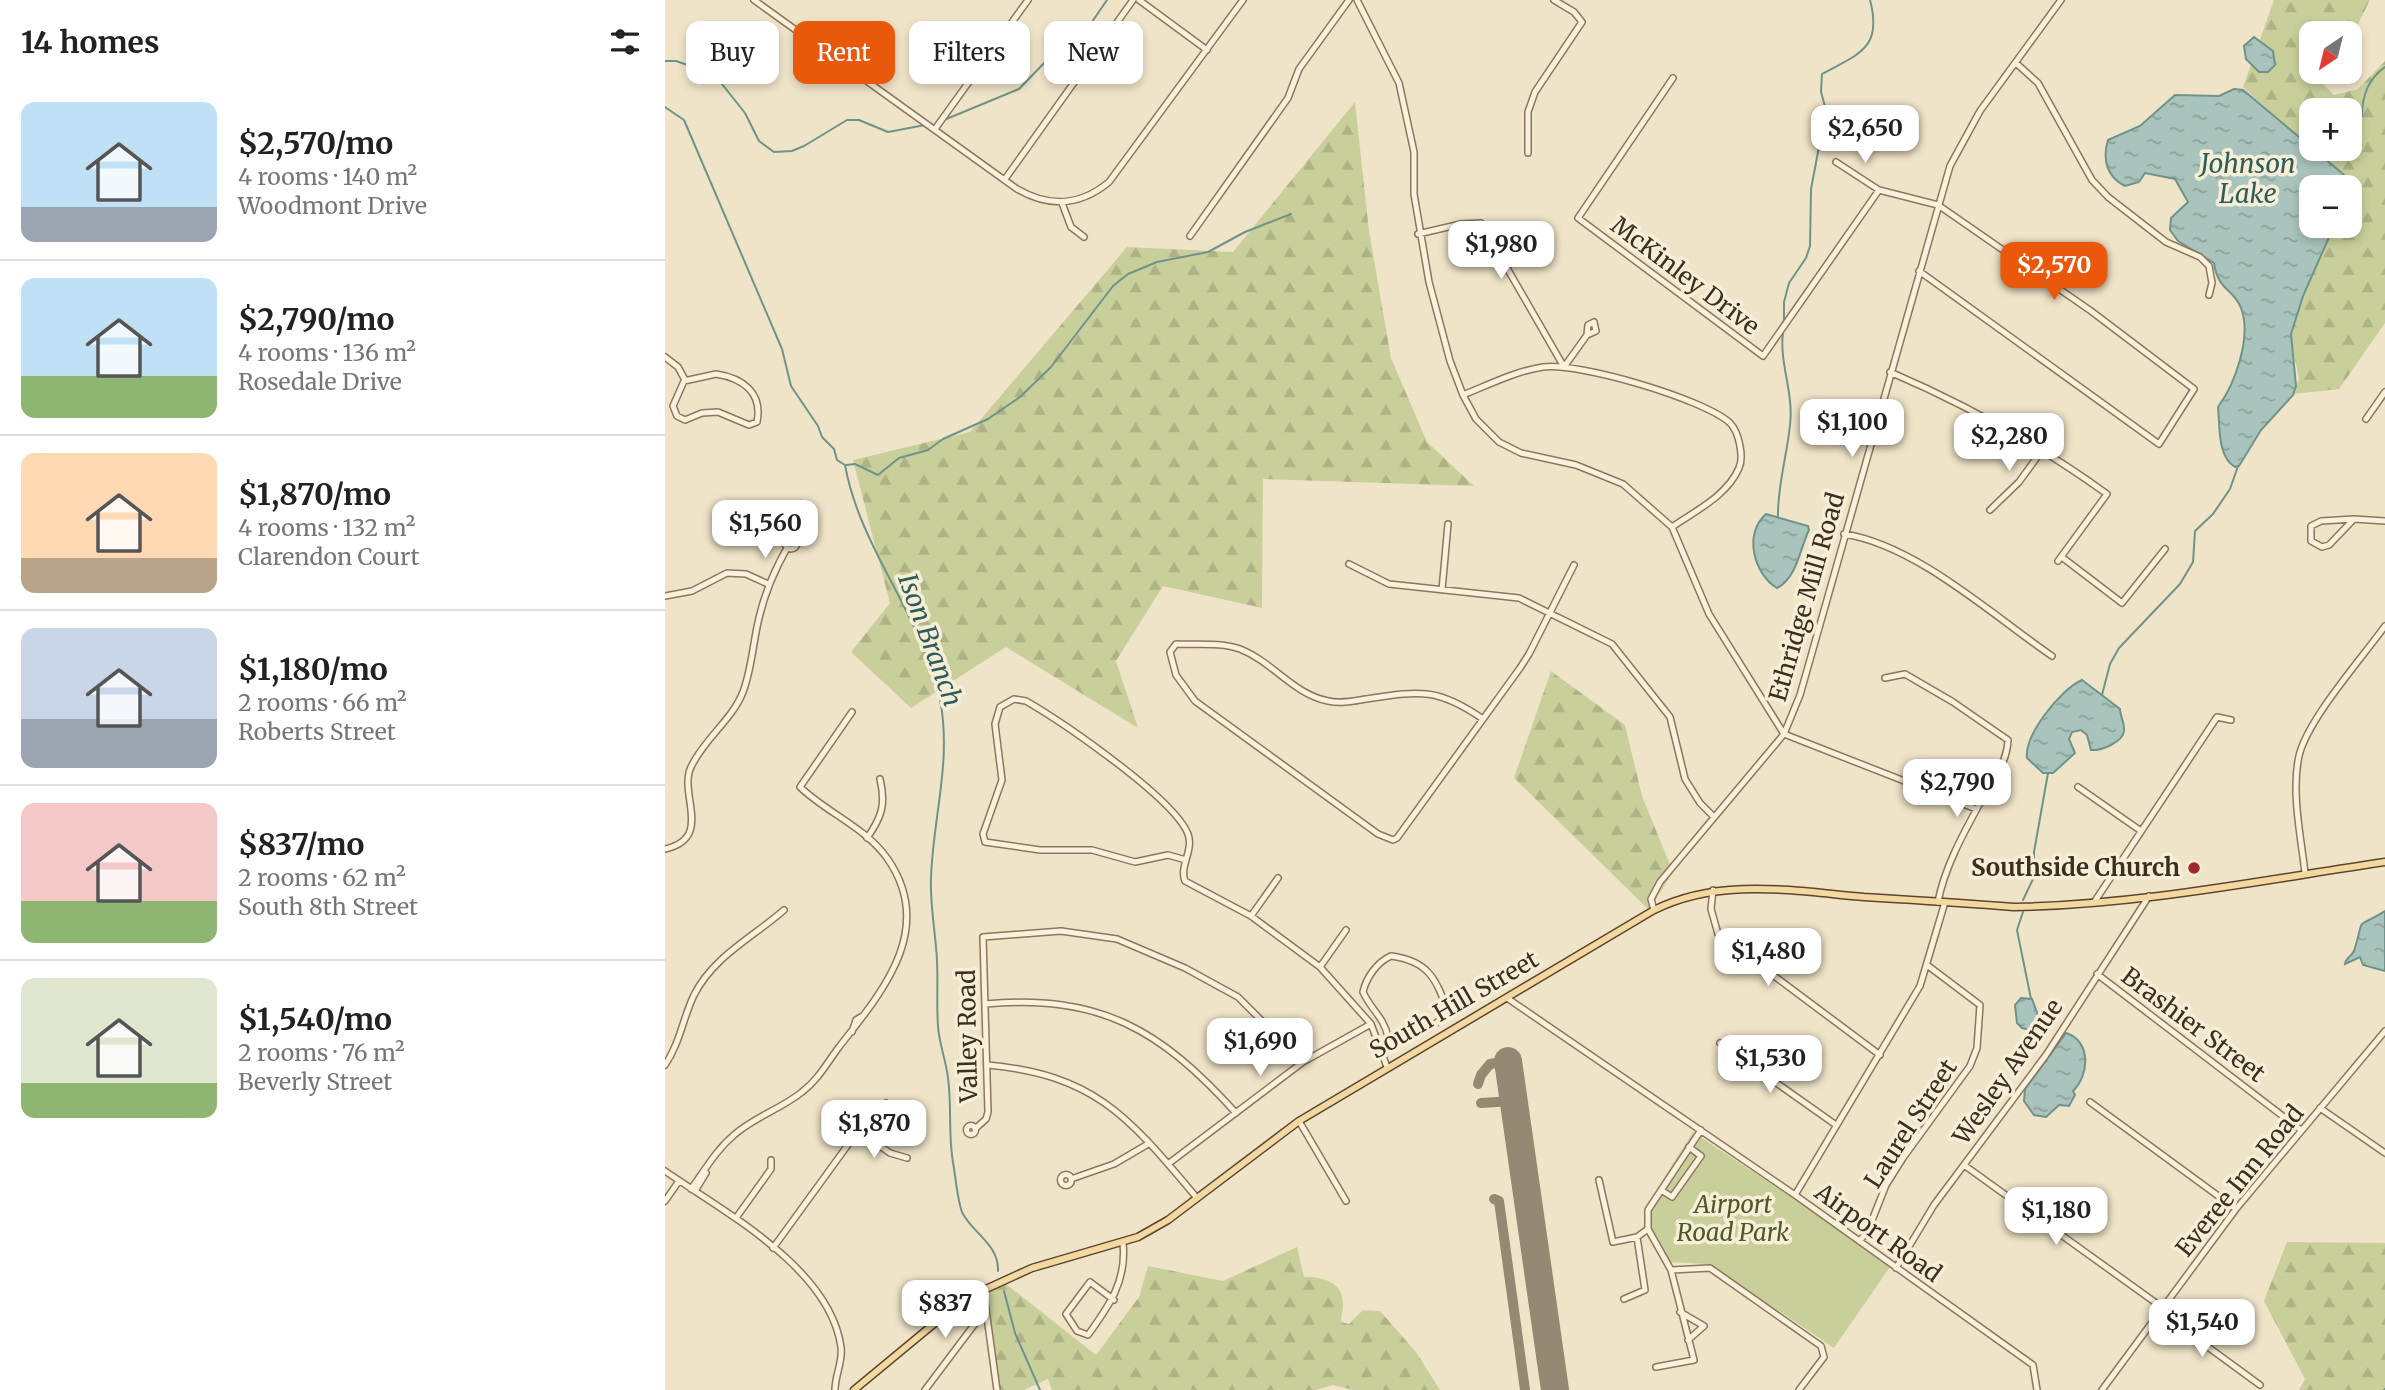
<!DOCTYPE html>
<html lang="en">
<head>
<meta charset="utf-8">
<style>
	:root { --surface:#fff; --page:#f2f2f2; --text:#222; --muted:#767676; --line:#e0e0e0; --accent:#ea580c }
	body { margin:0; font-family:Merriweather,serif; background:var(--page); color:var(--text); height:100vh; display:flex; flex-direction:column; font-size:26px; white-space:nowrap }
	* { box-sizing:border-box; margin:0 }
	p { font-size:23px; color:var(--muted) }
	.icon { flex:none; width:38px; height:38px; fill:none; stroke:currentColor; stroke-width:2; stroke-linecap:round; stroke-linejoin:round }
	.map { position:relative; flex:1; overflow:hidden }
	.drawer { display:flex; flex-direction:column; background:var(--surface); width:665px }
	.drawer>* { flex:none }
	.top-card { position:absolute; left:21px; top:21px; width:665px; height:63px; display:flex; gap:14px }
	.needle { width:46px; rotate:215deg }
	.controls { position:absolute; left:1634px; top:21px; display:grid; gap:14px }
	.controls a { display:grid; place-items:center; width:63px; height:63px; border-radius:14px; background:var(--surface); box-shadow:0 4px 10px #0003; font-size:35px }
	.price { position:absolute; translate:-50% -60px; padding:0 16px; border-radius:14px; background:#fff; color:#222; font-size:23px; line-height:46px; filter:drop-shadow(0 2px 4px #0008) }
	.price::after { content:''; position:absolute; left:50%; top:42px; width:21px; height:16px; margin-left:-10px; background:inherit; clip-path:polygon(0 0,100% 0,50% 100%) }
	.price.active { background:var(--accent); color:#fff }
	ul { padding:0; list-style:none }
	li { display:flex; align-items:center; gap:21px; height:175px; padding:0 21px }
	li+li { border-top:2px solid var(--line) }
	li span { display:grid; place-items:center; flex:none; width:196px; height:140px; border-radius:14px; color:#555 }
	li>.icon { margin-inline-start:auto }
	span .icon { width:84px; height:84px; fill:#fffc; stroke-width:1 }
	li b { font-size:30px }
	h2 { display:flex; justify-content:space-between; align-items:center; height:84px; padding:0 21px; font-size:30px }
	.chip { padding:0 24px; border-radius:14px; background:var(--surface); box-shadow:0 4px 10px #0003; font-size:24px; line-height:63px }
	.chip.active { background:var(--accent); color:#fff }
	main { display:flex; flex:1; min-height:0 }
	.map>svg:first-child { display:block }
	.forest { fill:url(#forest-firs); fill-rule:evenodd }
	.park { fill:#c9cf9b }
	.water { fill:url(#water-ripples); stroke:#6f938a; stroke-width:2 }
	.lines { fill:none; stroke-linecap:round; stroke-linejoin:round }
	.stream { stroke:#6f938a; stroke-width:2 }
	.taxiway { stroke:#968974; stroke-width:10 }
	.runway { stroke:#968974; stroke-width:28 }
	.minor-casing { stroke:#8d765c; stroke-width:8 }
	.major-casing { stroke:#5b4430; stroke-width:9 }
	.minor { stroke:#faf1dc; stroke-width:5 }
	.major { stroke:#f3d9a0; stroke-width:6 }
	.poi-dot { fill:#9e2a2b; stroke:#f7eed8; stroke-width:2.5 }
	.labels { text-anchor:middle; stroke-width:7; stroke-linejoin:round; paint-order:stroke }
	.street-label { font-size:24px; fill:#3d2e20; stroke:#f7eed8 }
	.poi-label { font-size:24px; font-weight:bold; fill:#3d2e20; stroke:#f7eed8; text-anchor:end }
	.park-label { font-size:24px; font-style:italic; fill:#4d5a26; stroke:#f7eed8 }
	.water-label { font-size:26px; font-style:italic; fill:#2f5d5a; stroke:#f7eed8 }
</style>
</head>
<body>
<main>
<section class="drawer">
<h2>14 homes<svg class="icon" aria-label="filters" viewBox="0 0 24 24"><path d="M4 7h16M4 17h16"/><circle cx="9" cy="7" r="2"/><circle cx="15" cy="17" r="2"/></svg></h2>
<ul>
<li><span style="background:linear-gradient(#bfe0f5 75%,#9aa5b1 0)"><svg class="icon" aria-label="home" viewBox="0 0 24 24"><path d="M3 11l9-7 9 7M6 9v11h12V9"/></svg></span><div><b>$2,570/mo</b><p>4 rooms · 140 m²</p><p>Woodmont Drive</p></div></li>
<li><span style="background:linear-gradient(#bfe0f5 70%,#8fb573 0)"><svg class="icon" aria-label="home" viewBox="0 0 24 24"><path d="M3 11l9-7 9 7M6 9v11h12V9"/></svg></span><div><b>$2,790/mo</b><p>4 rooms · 136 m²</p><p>Rosedale Drive</p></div></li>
<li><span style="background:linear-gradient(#ffd9b3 75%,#b9a48a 0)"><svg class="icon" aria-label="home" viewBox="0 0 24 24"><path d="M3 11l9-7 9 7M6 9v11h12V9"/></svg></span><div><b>$1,870/mo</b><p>4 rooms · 132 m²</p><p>Clarendon Court</p></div></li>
<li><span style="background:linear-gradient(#c9d6e8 65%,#9aa5b1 0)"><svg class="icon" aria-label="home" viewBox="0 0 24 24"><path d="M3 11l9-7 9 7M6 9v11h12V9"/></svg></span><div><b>$1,180/mo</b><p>2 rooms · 66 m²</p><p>Roberts Street</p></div></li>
<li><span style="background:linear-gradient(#f6c9c9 70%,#8fb573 0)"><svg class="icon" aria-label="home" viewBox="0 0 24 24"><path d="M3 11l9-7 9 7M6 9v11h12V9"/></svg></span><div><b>$837/mo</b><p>2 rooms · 62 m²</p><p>South 8th Street</p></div></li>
<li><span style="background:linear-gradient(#dfe7d0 75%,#8fb573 0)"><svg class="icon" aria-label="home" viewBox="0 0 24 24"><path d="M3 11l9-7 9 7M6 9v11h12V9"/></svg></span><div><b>$1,540/mo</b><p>2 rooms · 76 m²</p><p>Beverly Street</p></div></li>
</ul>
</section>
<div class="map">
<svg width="1720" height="1390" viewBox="0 0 1720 1390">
	<defs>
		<pattern id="forest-firs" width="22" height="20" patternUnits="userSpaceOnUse" patternTransform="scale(1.75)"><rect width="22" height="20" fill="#c9cf9b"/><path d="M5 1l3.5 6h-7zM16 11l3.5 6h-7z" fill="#aeb285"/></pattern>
		<pattern id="water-ripples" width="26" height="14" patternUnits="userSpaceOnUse" patternTransform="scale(1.75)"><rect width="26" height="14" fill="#a9c4bc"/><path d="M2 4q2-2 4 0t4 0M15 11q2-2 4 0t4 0" fill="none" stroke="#8ba098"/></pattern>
	</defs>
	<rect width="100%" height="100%" fill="#f0e4c8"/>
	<path class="forest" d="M1609 0H1705L1689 32 1647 33V72H1650V76L1669 95 1693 89 1720 61V323L1674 389 1629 394 1634 378 1624 332 1667 226H1685V187L1578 87ZM1647 110H1685V149H1647Z
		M690 102 704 231 726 358 762 442 809 486 598 479 597 608 498 586 451 661 473 728 341 647 246 708 186 652 225 603 188 460 305 432 462 247 568 252Z
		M886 671 960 725 977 796 1008 872 984 910 849 778Z
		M1622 1242 1720 1243V1390H1634L1640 1379 1599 1301Z
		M632 1247 639 1277C659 1277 679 1282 678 1306 678 1313 675 1316 677 1322L684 1324 698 1310 715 1311 751 1352 775 1390H688L668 1385 651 1390H387L383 1379 359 1390H331L321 1288 336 1280 431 1355 474 1297 483 1266 558 1281Z"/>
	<path class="park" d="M1028 1132 1227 1264 1169 1348 1044 1264 1005 1262C997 1249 985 1234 983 1218 982 1200 1017 1150 1028 1132Z"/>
	<path class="water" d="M1589 37 1608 51 1610 65 1603 72H1594L1581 59 1579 46Z
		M1569 89 1578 90 1684 179 1689 192 1685 209V187H1647V226H1669L1638 296 1626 334 1631 386 1628 395 1596 430 1574 466 1570 467C1552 456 1555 426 1553 407 1570 384 1587 337 1576 308 1569 289 1553 291 1549 263L1513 241 1505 230 1506 218 1523 202 1510 179 1480 173 1474 182 1460 186C1442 177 1437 160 1443 140L1475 126 1510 95 1554 96Z
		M1101 514 1143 526 1144 530C1135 548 1132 578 1112 588 1089 574 1078 534 1101 514Z
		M1417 680 1455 709C1455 716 1460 723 1459 731 1458 742 1436 751 1426 750L1422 735 1416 730 1407 732 1404 739 1410 753 1388 773H1378L1362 758C1359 735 1396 689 1417 680Z
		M1720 911V971L1698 965 1695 957 1680 964C1681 957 1686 957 1689 951 1701 914 1687 931 1720 911Z
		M1356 998 1367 999 1378 1029 1374 1032 1357 1028 1352 1023 1350 1005Z
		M1401 1033C1427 1041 1424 1076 1408 1091L1410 1095 1404 1106 1394 1105 1381 1117 1369 1115 1359 1101 1360 1089Z"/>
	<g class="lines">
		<path class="stream" d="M0 61H11L49 74 80 113 94 141 109 152 127 151 139 146 182 120H194L223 132 260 125
			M0 107 19 120 117 349 126 386 153 426 157 437 169 449 172 460 180 465C195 549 257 615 275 699 287 762 268 816 266 878 265 901 269 924 271 947 274 973 271 999 273 1026 274 1044 281 1060 283 1078 287 1106 283 1134 288 1162 290 1173 293 1206 298 1214 309 1234 334 1245 333 1271
			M279 120 354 89 384 58 416 38 442 0
			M1685 125 1697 116C1697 96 1704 78 1720 67
			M1638 140 1647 134
			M1119 323V302L1124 283 1141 258 1145 246 1146 189 1161 110 1156 92 1157 74C1193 54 1218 49 1205 0
			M181 465 190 464 213 475 234 458 263 450 278 439 323 419 355 397 386 367 448 286 463 274 492 262 543 252 580 232 626 214
			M1113 518C1112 487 1122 456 1125 425 1129 393 1114 363 1118 332
			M1437 695 1445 664 1454 648 1515 584 1528 562 1530 531 1548 514 1565 489 1573 466
			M1358 900 1369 877V852L1383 773
			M1358 912 1352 930 1366 999
			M339 1291 350 1333 375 1390
			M1719 1390 1720 1389"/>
		<path class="taxiway" d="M813 1084 816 1075 825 1064 843 1061
			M816 1103 848 1101
			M829 1199 834 1201 860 1390"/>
		<path class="runway" d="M843 1061 890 1390"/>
		<g class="minor-casing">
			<path id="minor" d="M89 0 352 189C385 208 415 206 444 182L578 0
				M474 0 542 50
				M692 0 734 83 749 152V194L764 282 785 361 798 395 811 419 834 442 856 453 911 465 958 484 1007 527 1044 614 1119 734 1311 809
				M1351 63 1373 83 1427 180 1443 197 1501 242 1535 257 1544 266 1547 283 1544 295
				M1008 78 913 218 1098 356 1214 190
				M270 129 363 0
				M863 153V112L870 92 917 22 909 12 889 0
				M1171 162 1214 190 1273 205 1426 311 1529 389 1494 444 1254 271
				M340 179 468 0
				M397 203 406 227 419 237
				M753 234 796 224 816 223 899 367 922 335 923 325 929 322 931 331 922 335
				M525 236 623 98 634 69 684 0
				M0 357 13 367 20 380
				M1225 372C1302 405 1374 445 1442 494L1393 561
				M51 374C77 378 98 392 92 422L84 425 53 412 37 413 20 420 12 416 8 406 19 381Z
				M798 395C823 385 851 371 878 367 913 362 1039 399 1065 423 1074 432 1079 457 1074 468 1062 496 1030 511 1007 527
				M1701 419 1720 392
				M1325 510 1354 482 1378 449
				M1689 519 1664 545 1657 547 1646 541V526L1656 521Z
				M1689 519 1720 521
				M1179 534C1251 545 1327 615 1387 656
				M120 543a6 6 0 1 1 12 0a6 6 0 1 1-12 0Z
				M1398 558 1457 603 1500 549
				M684 564 724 584 854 598 947 644 1005 717 1020 779 1035 803 1049 817
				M777 590 783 524
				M0 596 27 591 62 573 81 574 103 584
				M1220 678 1240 674 1288 702 1343 740C1342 765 1325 784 1314 805 1298 834 1279 869 1273 902
				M818 719C772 687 754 691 701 699 689 701 676 704 663 701 628 694 608 662 575 649 557 642 531 645 511 644L505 652 511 675 530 701 713 834 728 840 732 838 855 668 864 654 909 565
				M1413 787 1476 831
				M202 838C217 817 221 804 215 779
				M0 849C49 838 13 794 26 767 39 739 67 720 78 692 87 668 88 642 94 618 100 592 109 571 122 548
				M521 860 503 855 470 862 427 850H375L320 842 318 834 337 780 330 724 335 707 349 699 361 701C397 722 509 798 523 834 529 851 514 866 520 881L586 916 655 967 706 1024 722 1067
				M1640 873C1636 837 1626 792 1634 756 1642 720 1697 658 1720 626
				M1048 890 1046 909 1053 934 1215 1055
				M1430 901 1552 717 1566 720
				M989 910 986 899 995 882 1119 734 1135 695 1285 166 1315 111 1396 0
				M586 916 613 878
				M726 956C764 961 771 979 783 1012 770 1027 743 1043 723 1037 719 1017 706 1010 698 992 701 978 712 962 726 956Z
				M655 967 681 930
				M1432 974 1636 1130
				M842 998 1130 1195 1368 1365 1372 1390
				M320 1004C435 994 495 1029 571 1113
				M187 1032 191 1020 199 1015
				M1055 1043 1171 1125
				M0 1065C15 1043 18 1018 29 995 49 956 87 938 119 910
				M323 1065C432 1075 465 1119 532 1198
				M1425 1102 1571 1209
				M1655 1108 1720 1153
				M634 1121 681 1201
				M301.5 1130a4.5 4.5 0 1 1 9 0a4.5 4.5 0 1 1-9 0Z
				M310 1129 321 1119 323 1112 318 937 396 931 452 939 520 968 573 997 638 1062
				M1036 1130 983 1210V1229L1006 1270 1045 1268 1156 1346 1159 1357 1134 1390
				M193 1131 225 1153 242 1158
				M503 1164 638 1062 706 1024
				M1299 1165 1498 1308
				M0 1171C59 1212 165 1268 176 1347 178 1362 170 1375 170 1390
				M395.5 1180a5.5 5.5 0 1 1 11 0a5.5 5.5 0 1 1-11 0Z
				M406 1179 449 1164 483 1144
				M934 1180 948 1242 972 1237 983 1229
				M26 1189C40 1170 51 1150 69 1135 89 1117 116 1109 137 1092 153 1080 162 1063 174 1047 217 992 272 929 222 858 200 827 162 813 135 787L187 712
				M996 1190 1007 1197 1036 1156 1024 1147
				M30 1191 41 1173
				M1130 1195 1255 986 1280 902
				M0 1201 14 1181
				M71 1218 106 1169V1160
				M1194 1241 1202 1233 1221 1185 1238 1158 1305 1066 1312 1048 1315 1005 1262 965
				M108 1248 193 1131 221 1103
				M1231 1268 1269 1205 1381 1055 1484 896
				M318 1288 332 1390
				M959 1299 980 1290 972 1237
				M449 1300 425 1282 401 1314 412 1331 423 1335C444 1306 462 1281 458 1243
				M1015 1312 1039 1326 1023 1340
				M1495 1312 1595 1385
				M991 1367 1029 1360 1006 1270
				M260 1390 321 1309
				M1437 1390 1571 1209 1720 1031"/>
		</g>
		<g class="major-casing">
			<path id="major" d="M189 1390 299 1299 367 1268 473 1237 503 1220 634 1121 989 910C1054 877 1129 891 1199 897 1249 900 1299 903 1349 907 1473 905 1598 880 1720 862"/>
		</g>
		<use href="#minor" class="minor"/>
		<use href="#major" class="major"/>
	</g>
	<circle class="poi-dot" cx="1529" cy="868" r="7"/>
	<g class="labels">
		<g class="street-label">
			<text transform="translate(1020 276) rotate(37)" y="8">McKinley Drive</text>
			<text transform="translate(1142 597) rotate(-74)" y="8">Ethridge Mill Road</text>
			<text transform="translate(789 1005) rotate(-30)" y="8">South Hill Street</text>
			<text transform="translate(1528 1025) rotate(37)" y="8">Brashier Street</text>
			<text transform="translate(303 1036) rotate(-91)" y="8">Valley Road</text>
			<text transform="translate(1343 1072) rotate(-55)" y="8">Wesley Avenue</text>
			<text transform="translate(1246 1124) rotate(-57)" y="8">Laurel Street</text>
			<text transform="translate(1575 1181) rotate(-51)" y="8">Everee Inn Road</text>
			<text transform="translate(1213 1233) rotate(36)" y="8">Airport Road</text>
		</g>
		<g class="poi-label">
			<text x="1515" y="876">Southside Church</text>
		</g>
		<g class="park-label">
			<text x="1068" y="1213">Airport<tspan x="1068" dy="28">Road Park</tspan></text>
		</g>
		<g class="water-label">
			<text x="1583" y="173">Johnson<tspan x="1583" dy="30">Lake</tspan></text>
			<text transform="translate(265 640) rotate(70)" y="9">Ison Branch</text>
		</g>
	</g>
</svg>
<div class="controls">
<a><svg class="needle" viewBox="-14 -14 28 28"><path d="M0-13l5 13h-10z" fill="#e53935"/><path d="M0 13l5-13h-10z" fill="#767676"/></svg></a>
<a>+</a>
<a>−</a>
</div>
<b class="price" style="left:1200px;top:165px">$2,650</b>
<b class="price" style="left:836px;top:281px">$1,980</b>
<b class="price active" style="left:1389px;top:302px">$2,570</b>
<b class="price" style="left:1187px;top:459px">$1,100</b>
<b class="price" style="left:1344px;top:473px">$2,280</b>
<b class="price" style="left:100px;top:560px">$1,560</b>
<b class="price" style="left:1292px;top:819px">$2,790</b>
<b class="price" style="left:1103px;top:988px">$1,480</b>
<b class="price" style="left:595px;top:1078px">$1,690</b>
<b class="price" style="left:1105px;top:1095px">$1,530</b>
<b class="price" style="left:209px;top:1160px">$1,870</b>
<b class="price" style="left:1391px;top:1247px">$1,180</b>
<b class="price" style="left:280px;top:1340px">$837</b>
<b class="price" style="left:1537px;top:1359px">$1,540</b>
<div class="top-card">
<a class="chip">Buy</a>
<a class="chip active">Rent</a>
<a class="chip">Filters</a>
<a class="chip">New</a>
</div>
</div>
</main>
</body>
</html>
